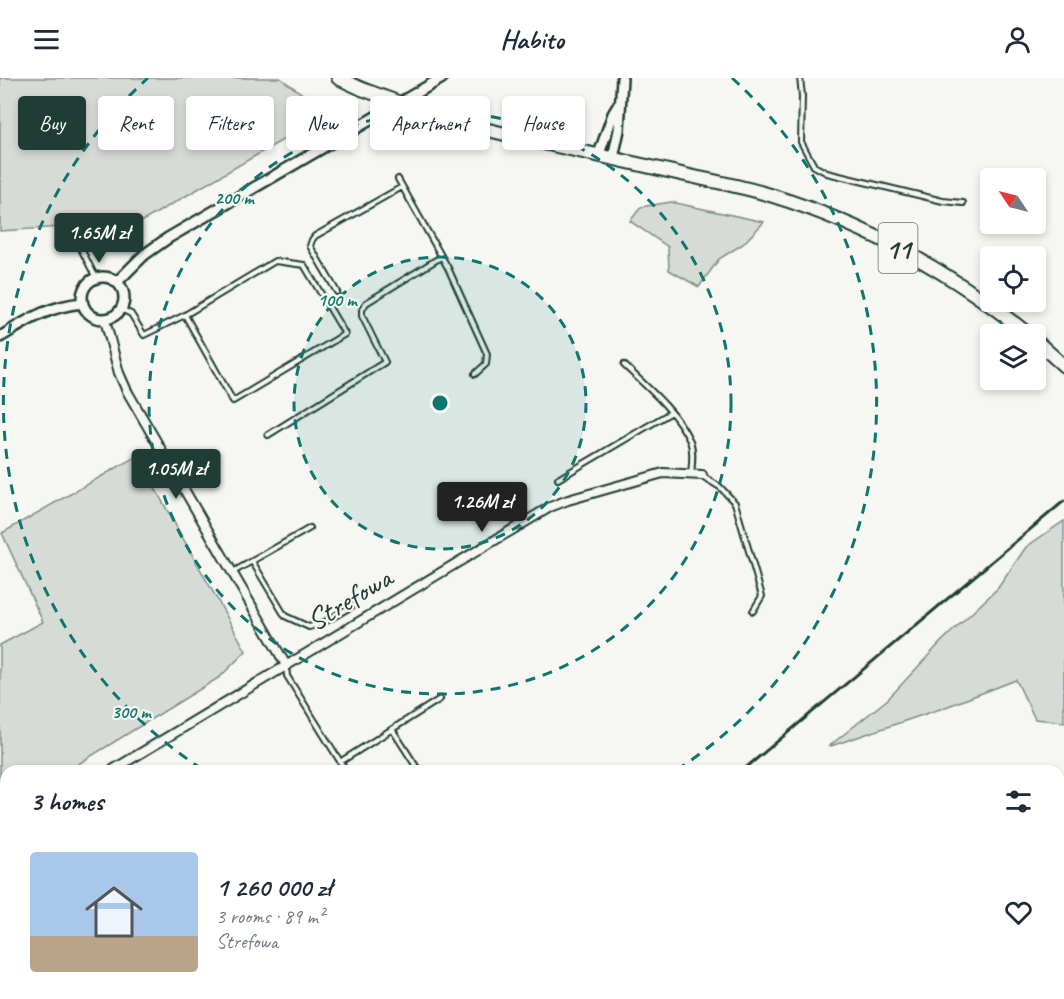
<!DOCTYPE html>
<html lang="en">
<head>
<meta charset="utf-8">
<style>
	:root { --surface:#fff; --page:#f6f6f7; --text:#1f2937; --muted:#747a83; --accent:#1f3d34 }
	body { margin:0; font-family:Caveat,sans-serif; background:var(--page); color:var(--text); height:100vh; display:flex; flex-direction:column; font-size:22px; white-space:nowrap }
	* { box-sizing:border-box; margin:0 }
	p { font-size:20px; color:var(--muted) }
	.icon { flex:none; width:33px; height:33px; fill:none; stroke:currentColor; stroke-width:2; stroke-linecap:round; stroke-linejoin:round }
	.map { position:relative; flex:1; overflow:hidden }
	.drawer { position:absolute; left:0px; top:687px; width:1065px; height:234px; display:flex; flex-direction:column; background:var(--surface); border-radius:18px 18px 0 0; box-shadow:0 3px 9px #0003 }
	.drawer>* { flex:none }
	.hud { position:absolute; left:18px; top:18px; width:600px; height:54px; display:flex; gap:12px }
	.needle { width:39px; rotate:305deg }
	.fabs { position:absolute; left:980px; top:90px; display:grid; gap:12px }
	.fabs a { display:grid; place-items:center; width:66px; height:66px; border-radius:6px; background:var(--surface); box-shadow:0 3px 9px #0003; font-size:30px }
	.price { position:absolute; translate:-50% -51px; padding:0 14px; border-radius:6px; background:var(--accent); color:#fff; font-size:20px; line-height:39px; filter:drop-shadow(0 2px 3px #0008) }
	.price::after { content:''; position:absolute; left:50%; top:36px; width:18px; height:14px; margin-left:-9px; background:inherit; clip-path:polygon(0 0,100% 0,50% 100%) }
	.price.selected { background:#222; color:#fff }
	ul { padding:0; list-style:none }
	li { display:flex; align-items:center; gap:18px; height:150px; padding:0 30px }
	li span { display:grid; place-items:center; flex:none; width:168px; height:120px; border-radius:6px; color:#555 }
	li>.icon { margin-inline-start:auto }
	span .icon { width:72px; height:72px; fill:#fffc; stroke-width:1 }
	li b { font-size:26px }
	h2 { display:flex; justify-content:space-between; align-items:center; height:72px; padding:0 30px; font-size:26px }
	.tag { padding:0 21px; border-radius:6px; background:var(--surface); box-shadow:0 3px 9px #0003; font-size:21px; line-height:54px }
	.tag.selected { background:var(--accent); color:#fff }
	header { display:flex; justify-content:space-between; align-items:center; height:78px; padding:0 30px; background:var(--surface); font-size:27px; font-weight:600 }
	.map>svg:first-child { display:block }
	.green { fill:#d6dbd6; stroke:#7a8c85; stroke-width:1.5 }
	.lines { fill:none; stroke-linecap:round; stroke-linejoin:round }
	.service-casing { stroke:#1f3d34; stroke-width:8 }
	.minor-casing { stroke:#1f3d34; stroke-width:12 }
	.tertiary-casing { stroke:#1f3d34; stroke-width:14 }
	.trunk-casing { stroke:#1f3d34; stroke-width:16 }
	.service { stroke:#f6f6f2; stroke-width:4 }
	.minor { stroke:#f6f6f2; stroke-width:8 }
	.tertiary { stroke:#f6f6f2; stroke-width:9 }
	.trunk { stroke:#f6f6f2; stroke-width:12 }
	.rail { stroke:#1f3d34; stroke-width:3 }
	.trunk-bridge-casing { stroke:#1f3d34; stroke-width:16; stroke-linecap:butt }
	.trunk-bridge { stroke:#f6f6f2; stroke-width:12 }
	.ring { fill:none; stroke:#0f766e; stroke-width:3; stroke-dasharray:10 8 }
	.labels { text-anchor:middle; stroke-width:4.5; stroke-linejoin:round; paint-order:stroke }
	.shield { fill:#f6f6f2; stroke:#60746d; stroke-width:1.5 }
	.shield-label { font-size:28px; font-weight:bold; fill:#1f3d34 }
	.street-label { font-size:30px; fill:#1f3d34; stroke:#f6f6f2 }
	.centre { fill:#0f766e; stroke:#f6f6f2; stroke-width:3 }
	.ring-label { font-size:18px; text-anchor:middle; font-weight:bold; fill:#0f766e; stroke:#f6f6f2; stroke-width:4.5; stroke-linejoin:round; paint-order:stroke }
</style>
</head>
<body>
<header><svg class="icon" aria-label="menu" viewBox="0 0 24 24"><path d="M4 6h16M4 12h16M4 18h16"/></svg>Habito<svg class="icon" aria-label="person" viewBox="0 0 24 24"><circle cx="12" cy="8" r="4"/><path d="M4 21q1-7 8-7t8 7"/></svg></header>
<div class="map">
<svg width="1064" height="921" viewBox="0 0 1064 921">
	<rect width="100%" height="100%" fill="#f6f6f2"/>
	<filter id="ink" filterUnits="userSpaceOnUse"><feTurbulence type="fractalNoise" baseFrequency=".0167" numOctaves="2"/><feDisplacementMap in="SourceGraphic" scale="12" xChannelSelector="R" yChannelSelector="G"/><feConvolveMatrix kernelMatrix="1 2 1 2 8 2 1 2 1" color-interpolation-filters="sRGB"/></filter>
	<g filter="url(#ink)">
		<path class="green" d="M0 0H280L329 35 141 144 0 153Z
			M671 124 764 144 743 166 719 181 699 209 669 192 668 169 630 143 641 129Z
			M137 378 246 573 220 599 67 693H6V731L0 734V567L43 544 2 455Z
			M1064 443V644L1035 641 1016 602 943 630 828 669 888 621 941 564 998 510 1026 469Z
			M1064 854V921H1040L1038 915H1059V862Z"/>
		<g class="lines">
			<g class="service-casing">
				<path id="service" d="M800 0 802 18 801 64 814 88 827 95 943 123 963 125
					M398 101 448 190 487 276 486 286 475 296
					M75 159 96 200
					M337 214 310 168 312 162 315 158 402 109
					M121 231 131 236 144 257 185 237 275 183 304 187 345 256 233 323 185 237
					M624 287C648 310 676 333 690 363 694 373 692 386 691 396
					M268 357 385 284 362 238V232L366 225 441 179
					M702 398 720 409 735 425 762 518 753 533
					M558 401 670 335
					M252 483 285 538 309 549 323 545 352 528
					M233 494 310 450
					M286 588 287 598 346 693
					M392 651 419 693
					M340 684 440 621
					M0 807 6 804
					M0 834 6 831
					M151 915 155 921
					M211 915 215 921
					M327 921 335 915"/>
			</g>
			<g class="minor-casing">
				<path id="minor" d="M105 242 119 295 127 313 286 587
					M111 693 550 429 568 422 663 395 702 397
					M0 760 6 756"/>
			</g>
			<g class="tertiary-casing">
				<path id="tertiary" d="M599 76 613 36 619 26
					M613 80 619 52 622 0
					M82 220a21 21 0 1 1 42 0a21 21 0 1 1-42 0Z
					M117 204 144 177 168 160 442 0
					M0 259C30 241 47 229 82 225"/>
			</g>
			<g class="trunk-casing">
				<path id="trunk" d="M338 0 362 11
					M438 39C521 62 606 78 690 98 717 104 744 109 770 117 865 146 951 194 1028 256
					M1035 262 1064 288"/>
			</g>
			<use href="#service" class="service"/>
			<use href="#minor" class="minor"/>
			<use href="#tertiary" class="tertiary"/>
			<use href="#trunk" class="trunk"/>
			<path class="rail" d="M742 693 1064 423
				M478 921 485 915"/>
			<g class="trunk-bridge-casing">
				<path id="trunk-bridge" d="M362 11 438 39"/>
			</g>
			<use href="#trunk-bridge" class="trunk-bridge"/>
		</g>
	</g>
	<circle cx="440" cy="325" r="146" fill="#0f766e" fill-opacity=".12"/>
	<g class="ring">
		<circle cx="440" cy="325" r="146"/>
		<circle cx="440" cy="325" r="291"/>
		<path d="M202 691A437 437 0 0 1 148 0M732 0A437 437 0 0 1 678 691"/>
	</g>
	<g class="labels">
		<rect class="shield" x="878.5" y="145" width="39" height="50" rx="4.5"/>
		<g class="shield-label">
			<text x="898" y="180">11</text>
		</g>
		<g class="street-label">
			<text transform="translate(349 521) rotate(-31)" y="10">Strefowa</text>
		</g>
	</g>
	<circle cx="440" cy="325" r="9" class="centre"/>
	<g class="ring-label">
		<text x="234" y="126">200 m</text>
		<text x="337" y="228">100 m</text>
		<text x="131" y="640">300 m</text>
	</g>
</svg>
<div class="fabs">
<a><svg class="needle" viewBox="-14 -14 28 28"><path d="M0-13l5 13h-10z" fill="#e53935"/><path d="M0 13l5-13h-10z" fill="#747a83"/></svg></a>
<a><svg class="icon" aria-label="locate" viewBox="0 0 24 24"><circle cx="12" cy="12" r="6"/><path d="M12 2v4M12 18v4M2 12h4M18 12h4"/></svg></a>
<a><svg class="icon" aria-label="layers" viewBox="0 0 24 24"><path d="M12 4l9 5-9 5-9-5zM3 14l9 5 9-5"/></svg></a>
</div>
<b class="price" style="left:99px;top:186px">1.65M zł</b>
<b class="price" style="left:176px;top:422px">1.05M zł</b>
<b class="price selected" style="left:482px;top:455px">1.26M zł</b>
<div class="hud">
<a class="tag selected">Buy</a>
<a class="tag">Rent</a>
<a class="tag">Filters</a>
<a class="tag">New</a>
<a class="tag">Apartment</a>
<a class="tag">House</a>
</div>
<section class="drawer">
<h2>3 homes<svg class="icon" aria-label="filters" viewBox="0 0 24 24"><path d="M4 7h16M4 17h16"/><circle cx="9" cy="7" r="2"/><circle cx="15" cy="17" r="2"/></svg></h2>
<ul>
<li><span style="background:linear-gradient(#a9c7e8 70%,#b9a48a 0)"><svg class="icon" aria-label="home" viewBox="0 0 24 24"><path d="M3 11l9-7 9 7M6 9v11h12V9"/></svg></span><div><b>1 260 000 zł</b><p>3 rooms · 89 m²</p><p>Strefowa</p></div><svg class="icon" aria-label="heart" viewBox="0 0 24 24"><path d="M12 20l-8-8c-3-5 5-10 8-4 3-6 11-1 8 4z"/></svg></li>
</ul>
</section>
</div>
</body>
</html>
